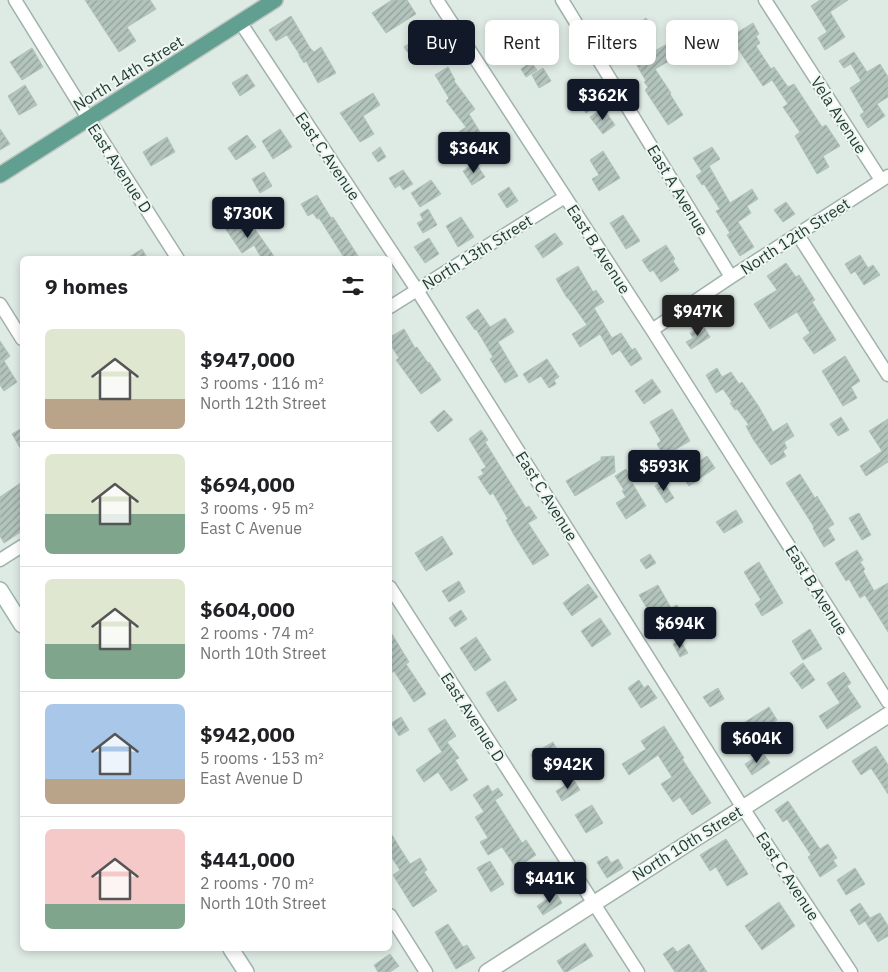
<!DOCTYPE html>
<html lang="en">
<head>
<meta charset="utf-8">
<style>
	:root { --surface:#fff; --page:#f2f2f2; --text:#202124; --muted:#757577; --line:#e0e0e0; --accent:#111827 }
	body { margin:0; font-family:"IBM Plex Sans",sans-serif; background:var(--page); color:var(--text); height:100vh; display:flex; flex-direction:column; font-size:19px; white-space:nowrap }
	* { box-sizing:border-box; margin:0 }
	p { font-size:16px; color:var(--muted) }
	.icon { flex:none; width:28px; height:28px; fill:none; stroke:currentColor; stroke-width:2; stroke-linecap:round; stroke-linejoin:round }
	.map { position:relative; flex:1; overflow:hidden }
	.details { position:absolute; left:20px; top:256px; width:372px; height:695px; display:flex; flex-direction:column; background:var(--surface); border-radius:8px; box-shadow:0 2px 8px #0003 }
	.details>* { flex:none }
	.guide { position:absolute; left:408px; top:20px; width:405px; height:45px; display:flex; gap:10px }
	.price { position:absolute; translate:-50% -42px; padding:0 11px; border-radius:5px; background:var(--accent); color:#fff; font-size:16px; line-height:32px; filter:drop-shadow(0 1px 2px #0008) }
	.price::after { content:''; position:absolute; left:50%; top:30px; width:15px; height:11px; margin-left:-8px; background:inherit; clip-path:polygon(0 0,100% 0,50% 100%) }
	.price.selected { background:#222; color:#fff }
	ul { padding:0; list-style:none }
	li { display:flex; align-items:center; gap:15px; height:125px; padding:0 25px }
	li+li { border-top:1px solid var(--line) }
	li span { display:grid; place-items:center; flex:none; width:140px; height:100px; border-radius:8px; color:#555 }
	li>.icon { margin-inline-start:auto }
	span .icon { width:60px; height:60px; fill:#fffc; stroke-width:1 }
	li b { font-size:21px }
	h2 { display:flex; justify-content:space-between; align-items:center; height:60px; padding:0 25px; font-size:21px }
	.chip { padding:0 18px; border-radius:8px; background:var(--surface); box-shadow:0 2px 8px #0003; font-size:18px; line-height:45px }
	.chip.selected { background:var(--accent); color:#fff }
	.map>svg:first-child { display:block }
	.building { fill:url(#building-hatch); stroke:#b0c3bb }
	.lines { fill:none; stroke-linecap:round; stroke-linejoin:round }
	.minor-casing { stroke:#a1b1ab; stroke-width:15 }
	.tertiary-casing { stroke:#a1b1ab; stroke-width:18 }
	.secondary-casing { stroke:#9db6ac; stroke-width:18 }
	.primary-casing { stroke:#bcc4c2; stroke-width:18 }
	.minor { stroke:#fff; stroke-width:12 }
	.tertiary { stroke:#fff; stroke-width:15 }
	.secondary { stroke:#fff; stroke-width:15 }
	.primary { stroke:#61a090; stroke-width:15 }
	.labels { text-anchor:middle; stroke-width:4; stroke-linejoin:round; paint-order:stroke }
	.street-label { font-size:16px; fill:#1f3932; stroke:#eef6f2 }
</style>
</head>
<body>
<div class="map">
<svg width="888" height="972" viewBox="0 0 888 972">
	<defs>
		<pattern id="building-hatch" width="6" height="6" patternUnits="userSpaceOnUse" patternTransform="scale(1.25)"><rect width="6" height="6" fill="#b3c4bd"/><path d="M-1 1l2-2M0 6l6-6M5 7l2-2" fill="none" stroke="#91a09a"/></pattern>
	</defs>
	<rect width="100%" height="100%" fill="#deeae4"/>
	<path class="building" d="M85 0H150L156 9 127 27 136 41 119 52Z
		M392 0H407L416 14 386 33 372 13Z
		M820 0H848L830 12 845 37 825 50 818 38 827 32 811 6Z
		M291 16 310 48 314 52 321 47 336 73 318 83 306 61 304 63 299 55H300L287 35 276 41 269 30Z
		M646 18 654 30 643 38 635 26Z
		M753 23 759 34 756 36 760 43 756 46 771 69 774 67 788 87 794 84 822 127 826 125 840 146 823 156 829 167 817 174 795 136 800 132 783 107 788 104 772 80 763 86 730 37Z
		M423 34 434 51 415 63 404 47Z
		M669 43 672 47 677 44 683 53 655 69 671 93 670 94 683 115 668 125 645 90 648 87 644 82 646 81 629 52 636 48 642 58Z
		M32 48 43 67 22 80 10 62Z
		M854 52 867 72 880 64 888 77V97L877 104 885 116 868 128 860 115 864 112 850 88 861 81 851 64 844 68 839 61Z
		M531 62 537 70 526 77 521 69Z
		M448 67 455 80 454 81 475 109 469 114 480 132 455 147 458 152 448 158 440 145 466 127 446 101 449 98 435 75Z
		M543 68 551 81 539 88 532 75Z
		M247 74 255 86 240 96 232 83Z
		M25 85 37 105 19 115 8 96Z
		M373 93 380 105 363 116 374 134 360 142 340 113Z
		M587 99 594 108 586 113 580 104Z
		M603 108 615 125 603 134 590 117Z
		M0 129 10 144 0 150Z
		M280 129 292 147 273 159 262 141Z
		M247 135 256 147 236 160 228 148Z
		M167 137 175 152 151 166 143 152Z
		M380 147 386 157 378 162 372 153Z
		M712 147 720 159 709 166 730 203 752 189 758 199 747 206 751 213 738 222 754 247 740 256 727 235 730 233 716 211 720 209 704 184 702 185 696 176 702 172 693 158Z
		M603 151 620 178 599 191 592 179 599 175 590 160Z
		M475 162 485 177 472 185 463 171Z
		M403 170 413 184 403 190 400 185 395 188 389 178Z
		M264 172 272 186 260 193 252 179Z
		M431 180 441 194 420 207 411 193Z
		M509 187 518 201 507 208 498 194Z
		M317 195 331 218 333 217 360 259H345L319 218 317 219 313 213 308 216 301 204Z
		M786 202 795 214 783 222 774 210Z
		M428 209 437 225 423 233 417 223 423 220 420 214Z
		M623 215 640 241 626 249 610 223Z
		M461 217 474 237 458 247 446 226Z
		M240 218 247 228 252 225 276 259H262L254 245 242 253 225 228Z
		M555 233 563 244 543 258 535 246Z
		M429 238 439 254 425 263 414 247Z
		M666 245 675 259 673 261 679 270 661 282 653 270 650 272 642 260Z
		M142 249 148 259H126Z
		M860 255 868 268 873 265 880 275 864 285 855 271 851 274 845 264Z
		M786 263 796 277 799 275 815 300 812 302 836 340 814 354 803 338 810 333 797 312 770 329 754 304 777 290 767 276Z
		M578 266 593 292 596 290 604 302 594 308 612 338 621 333 632 350 635 348 642 359 631 366 620 350 612 355 600 334 580 347 572 334 587 325 568 298H567L556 279Z
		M478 309 490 327 505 318 514 332 498 342 518 376 505 383 490 359 493 357 476 329 475 330 466 317Z
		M703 325 710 337 691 349 686 342 693 338 690 333Z
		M404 329 415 348 417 347 428 363 429 362 441 380 421 394 396 360 399 358 390 344V337Z
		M0 341 10 356 4 361 17 382 4 391 0 385Z
		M845 356 860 381 851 387 857 398 843 406 822 371Z
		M547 359 559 377 554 380 556 384 549 388 541 376 529 383 523 374Z
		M717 368 722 377 731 372 739 384 742 382 759 407 773 432 787 423 794 436 784 442 787 448 783 451 786 456 771 465 753 439 746 426 749 425 737 409 735 410 730 403 732 402 723 389 716 393 706 375Z
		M652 379 661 392 644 404 635 391Z
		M672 409 690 441 664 456 657 444 661 441 650 422Z
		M444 410 453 420 438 432 430 422Z
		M841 417 849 430 838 436 830 424Z
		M888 419V462L866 476 860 466 882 451 869 431Z
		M22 428V451L12 434Z
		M481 430 488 440 485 442 526 508 529 506 537 518 528 523 549 555 533 565 514 535 506 520 508 519 493 493 490 495 478 477 484 474 481 470 486 467 469 439Z
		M614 456 615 472 575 496 566 481 601 460V457Z
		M707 456 715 468 689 486 681 474Z
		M626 469 632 480 631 481 646 506 626 519 616 503 626 497 622 491 624 490 615 476Z
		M800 474 815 498 817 496 834 524 828 528 835 540 824 547 813 528 814 527 786 483Z
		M663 481 674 498 666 503 655 486Z
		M22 482V531L4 543 0 536V497Z
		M736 510 743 522 724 533 716 522Z
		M859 513 871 535 862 540 849 518Z
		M442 536 453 554 426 571 415 553Z
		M857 550 863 560 860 562 865 569 863 571 874 591 888 583V632L865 595 860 598 849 579 846 581 835 563Z
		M650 554 656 563 646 569 640 560Z
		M759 562 783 603 762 616 755 604 761 600 744 572Z
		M459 581 465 592 449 602 442 591Z
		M588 584 598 597 572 616 563 603Z
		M658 585 671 608 677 605 685 618 670 627 659 607 650 613 639 595Z
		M461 610 467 619 455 627 449 618Z
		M600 618 611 634 592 647 581 631Z
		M810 629 822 649 803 660 792 641Z
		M390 631 409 662 406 664 426 694 414 702 394 671 390 674Z
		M476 637 491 660 475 671 460 648Z
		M680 640 688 653 680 657 673 644Z
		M803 663 815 680 802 689 790 673Z
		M844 672 851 683 847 686 861 707 827 729 819 716 840 703 827 683Z
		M639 680 644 688 648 685 657 698 641 708 628 688Z
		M505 681 517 700 498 712 486 693Z
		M718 688 724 699 710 707 703 697Z
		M769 707 777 720 738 746 729 732Z
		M401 717 409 730 399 736 391 723Z
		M445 719 456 736 447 742 459 758 455 760 468 780 451 791 438 772 424 782 416 770 442 752 428 729Z
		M664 726 684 758 682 759 711 803 692 815 680 797 673 802 661 784 672 777 658 755 629 775 622 764 646 749 641 741Z
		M553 742 562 759 541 771 531 755Z
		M876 746 888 765V794L871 768 861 775 852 761Z
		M763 753 770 763 752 775 745 764Z
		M574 780 580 790 562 801 556 791Z
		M488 785 492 792 498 788 503 795 495 800 522 843 526 840 536 855 516 868 502 847 488 855 480 842 488 838 475 817 484 812 473 795Z
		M788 801 820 849 828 844 837 858 833 860 837 866 820 877 808 857 811 855 787 819 783 822 775 810Z
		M592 805 603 823 586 833 575 815Z
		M390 832 410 864 420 858 427 870 424 872 437 891 413 907 393 875 400 870 390 855Z
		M726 839 748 874 727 886 716 867 710 871 700 855Z
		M607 856 611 863 618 859 623 868 607 878 597 862Z
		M490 861 504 884 491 892 477 868Z
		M855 868 865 884 846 895 837 880Z
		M556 893 562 903 543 915 537 906Z
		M779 902 795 926 762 950 745 926Z
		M860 903 870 918 880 913 888 926V936L878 942 865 921 859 925 850 910Z
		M448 924 463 947 467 945 475 958 456 969 435 932Z
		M585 943 593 956 567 972H564L557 961Z
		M689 944 707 972H675L663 954 673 947 677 952Z
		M390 954 399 966 390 972H378L374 965Z"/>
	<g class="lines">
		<g class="minor-casing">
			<path id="minor" d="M15 0 88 118 178 259
				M437 0 652 330 888 702
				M562 0 731 277
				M765 0 881 180
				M240 22 417 290 743 808 851 972
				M798 235 888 375
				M0 304 22 339
				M390 307 565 197
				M652 330 731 277 888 176
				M0 560 22 546
				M390 587 638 972
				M390 915 426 972"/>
		</g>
		<g class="tertiary-casing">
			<path id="tertiary" d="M487 972 888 715"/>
		</g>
		<g class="secondary-casing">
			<path id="secondary" d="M0 590 22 625
				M231 949 246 972"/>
		</g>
		<g class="primary-casing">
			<path id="primary" d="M0 175 275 0"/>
		</g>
		<use href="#minor" class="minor"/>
		<use href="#tertiary" class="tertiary"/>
		<use href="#secondary" class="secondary"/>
		<use href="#primary" class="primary"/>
	</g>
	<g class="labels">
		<g class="street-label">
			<text transform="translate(128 73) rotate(-32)" y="6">North 14th Street</text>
			<text transform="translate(839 115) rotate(57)" y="6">Vela Avenue</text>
			<text transform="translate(328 156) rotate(56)" y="6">East C Avenue</text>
			<text transform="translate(120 168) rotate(57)" y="6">East Avenue D</text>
			<text transform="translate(678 190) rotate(59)" y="6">East A Avenue</text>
			<text transform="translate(795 236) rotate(-33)" y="6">North 12th Street</text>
			<text transform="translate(599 249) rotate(57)" y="6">East B Avenue</text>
			<text transform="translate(477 252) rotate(-32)" y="6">North 13th Street</text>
			<text transform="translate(547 496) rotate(58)" y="6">East C Avenue</text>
			<text transform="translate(817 590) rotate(58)" y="6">East B Avenue</text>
			<text transform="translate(473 717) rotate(57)" y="6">East Avenue D</text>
			<text transform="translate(687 843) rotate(-32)" y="6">North 10th Street</text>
			<text transform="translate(788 876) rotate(57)" y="6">East C Avenue</text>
		</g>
	</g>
</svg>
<b class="price" style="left:603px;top:121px">$362K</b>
<b class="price" style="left:474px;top:174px">$364K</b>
<b class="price" style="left:248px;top:239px">$730K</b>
<b class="price selected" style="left:698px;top:337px">$947K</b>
<b class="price" style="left:664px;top:492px">$593K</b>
<b class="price" style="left:680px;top:649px">$694K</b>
<b class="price" style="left:757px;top:764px">$604K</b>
<b class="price" style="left:568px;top:790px">$942K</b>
<b class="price" style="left:550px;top:904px">$441K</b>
<div class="guide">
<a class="chip selected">Buy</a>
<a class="chip">Rent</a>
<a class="chip">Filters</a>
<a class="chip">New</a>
</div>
<section class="details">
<h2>9 homes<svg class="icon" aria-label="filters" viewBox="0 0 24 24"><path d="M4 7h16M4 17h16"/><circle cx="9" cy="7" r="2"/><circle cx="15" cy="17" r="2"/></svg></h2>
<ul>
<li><span style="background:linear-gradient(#dfe7d0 70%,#b9a48a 0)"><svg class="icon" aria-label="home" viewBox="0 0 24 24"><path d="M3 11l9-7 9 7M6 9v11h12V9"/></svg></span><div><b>$947,000</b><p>3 rooms · 116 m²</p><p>North 12th Street</p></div></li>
<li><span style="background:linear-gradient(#dfe7d0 60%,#7fa58c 0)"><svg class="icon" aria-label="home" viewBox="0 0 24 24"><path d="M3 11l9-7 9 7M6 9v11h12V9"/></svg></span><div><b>$694,000</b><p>3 rooms · 95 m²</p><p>East C Avenue</p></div></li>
<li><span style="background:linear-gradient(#dfe7d0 65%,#7fa58c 0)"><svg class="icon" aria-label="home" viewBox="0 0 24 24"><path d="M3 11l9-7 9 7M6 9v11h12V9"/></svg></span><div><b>$604,000</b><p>2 rooms · 74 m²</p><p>North 10th Street</p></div></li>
<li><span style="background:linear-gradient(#a9c7e8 75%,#b9a48a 0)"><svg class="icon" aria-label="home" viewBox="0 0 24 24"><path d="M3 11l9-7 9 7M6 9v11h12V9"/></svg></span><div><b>$942,000</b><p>5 rooms · 153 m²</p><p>East Avenue D</p></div></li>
<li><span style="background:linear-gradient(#f6c9c9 75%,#7fa58c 0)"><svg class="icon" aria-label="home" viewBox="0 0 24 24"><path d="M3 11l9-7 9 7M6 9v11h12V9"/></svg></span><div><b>$441,000</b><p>2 rooms · 70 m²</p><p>North 10th Street</p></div></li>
</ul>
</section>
</div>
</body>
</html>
